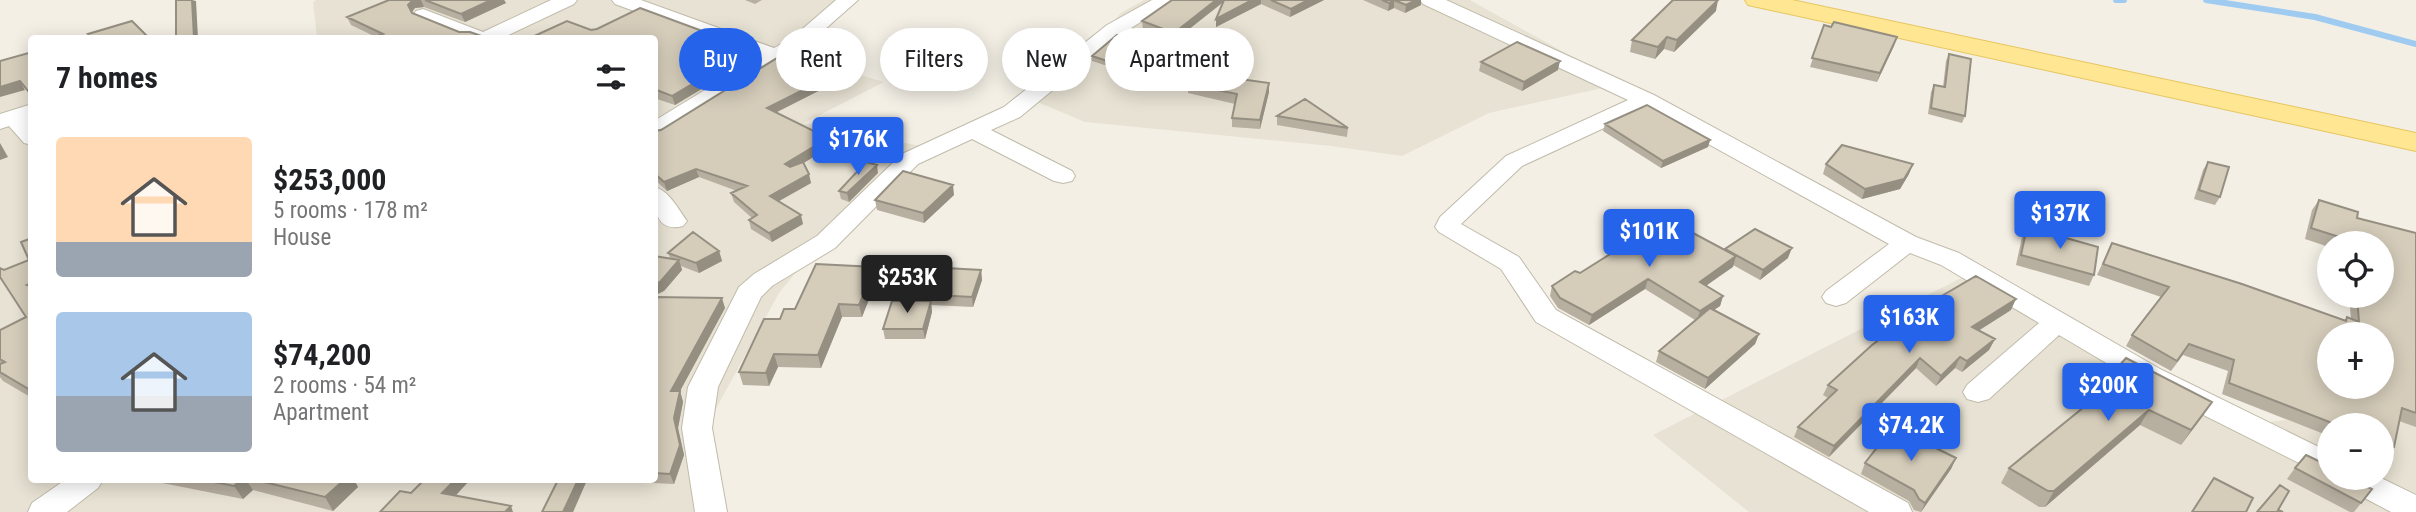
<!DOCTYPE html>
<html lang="en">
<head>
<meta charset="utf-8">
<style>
	:root { --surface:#fff; --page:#f6f6f6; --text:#202124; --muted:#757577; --accent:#2563eb }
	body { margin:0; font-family:"Roboto Condensed",sans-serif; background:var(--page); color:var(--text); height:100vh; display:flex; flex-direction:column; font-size:26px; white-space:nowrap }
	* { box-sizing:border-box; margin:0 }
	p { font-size:23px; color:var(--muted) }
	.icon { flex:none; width:38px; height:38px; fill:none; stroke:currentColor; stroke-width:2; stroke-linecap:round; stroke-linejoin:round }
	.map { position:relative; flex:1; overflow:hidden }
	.details { position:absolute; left:28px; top:35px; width:630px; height:448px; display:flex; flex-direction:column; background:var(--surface); border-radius:7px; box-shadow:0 4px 18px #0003 }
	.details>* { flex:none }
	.guide { position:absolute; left:679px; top:28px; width:665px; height:63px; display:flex; gap:14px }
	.tools { position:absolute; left:2317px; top:231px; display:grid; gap:14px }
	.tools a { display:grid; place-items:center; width:77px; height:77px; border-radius:50%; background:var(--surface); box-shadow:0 4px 18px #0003; font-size:35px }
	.price { position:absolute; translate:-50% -60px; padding:0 16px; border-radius:7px; background:var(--accent); color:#fff; font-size:23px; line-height:46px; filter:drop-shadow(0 2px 4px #0008) }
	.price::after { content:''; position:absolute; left:50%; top:42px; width:21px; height:16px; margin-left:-10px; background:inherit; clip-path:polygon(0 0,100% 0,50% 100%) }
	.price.on { background:#222; color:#fff }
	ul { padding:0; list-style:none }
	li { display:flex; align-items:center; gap:21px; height:175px; padding:0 28px }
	li span { display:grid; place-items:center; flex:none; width:196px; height:140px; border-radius:7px; color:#555 }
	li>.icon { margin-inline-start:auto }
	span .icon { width:84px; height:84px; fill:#fffc; stroke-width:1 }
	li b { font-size:30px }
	h2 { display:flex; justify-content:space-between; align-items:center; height:84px; padding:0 28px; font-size:30px }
	.tag { padding:0 24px; border-radius:32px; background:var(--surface); box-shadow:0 4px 18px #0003; font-size:24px; line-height:63px }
	.tag.on { background:var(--accent); color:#fff }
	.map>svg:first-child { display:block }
	.residential { fill:#e7e2d3; fill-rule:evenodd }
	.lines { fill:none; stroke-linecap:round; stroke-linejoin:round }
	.stream { stroke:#9fcbf1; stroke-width:6 }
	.minor-casing { stroke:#c1bbaa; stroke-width:2 }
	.major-casing { stroke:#e6c660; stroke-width:2 }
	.minor { fill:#fff; fill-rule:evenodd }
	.major { fill:#ffe692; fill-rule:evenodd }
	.wall { fill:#b7afa0 }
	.shaded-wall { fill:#958f82 }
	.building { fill:#d5ccba; stroke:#958f82; stroke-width:2; fill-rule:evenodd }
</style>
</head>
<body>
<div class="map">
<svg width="2416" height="512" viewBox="0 0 2416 512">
	<rect width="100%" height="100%" fill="#f3efe5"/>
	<path class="residential" d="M316 0H846L820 27 655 128 654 38H317L313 2Z
		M1144 0H1470L1621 84 1489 113 1402 156 1331 146 1085 122 1035 101 1075 65 1121 13Z
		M787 53 884 82 804 123 921 146 819 244 779 293 705 429 724 512H0V67L31 57 32 480H654L655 133Z
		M1971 273 2247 425 2416 402V512H1749L1653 435ZM2329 425H2382V478H2329Z"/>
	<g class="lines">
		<path class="stream" d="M2116 0H2124
			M2206 0 2315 17 2416 44"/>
		<g class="minor-casing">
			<path id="minor" d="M551 0H577L574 4 502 38H463L416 19 413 15 416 11 423 9 483 32Z
				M612 0H641L774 48 792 38 836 0H858L806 46 662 136 654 138V121L759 57 615 4Z
				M1152 0H1177L1131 28 1155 37 1176 53 1231 76 1234 81 1231 86C1206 92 1163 60 1142 47 1135 42 1125 40 1117 37L1020 117 991 130 1072 171 1075 176 1072 181 1063 183 1054 181 972 139 918 164 835 248 772 286 761 297 718 387 712 428 727 512H695L682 428 688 387 739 287 754 274 817 236 902 154 1004 107 1107 25Z
				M1420 0H1446L1654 95 1916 237 1959 253 2160 369 2329 452V478L2140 383 2059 335 1989 399 1978 402 1967 399 1963 392 1967 385 2039 323 1941 265 1910 253 1846 303 1836 306 1826 303 1822 297 1826 291 1889 244 1645 109 1522 166 1461 224 1519 257 1556 310 1908 503 1912 512H1869L1536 322 1501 269 1439 232 1435 227 1440 217 1506 156 1628 100 1423 4Z
				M32 104V119L28 120 32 124V145L24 143 9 126 0 129V114Z
				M654 187C669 190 678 209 687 221L683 226C655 233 654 207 654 187Z
				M2337 478H2381L2416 495V512H2391L2342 486Z
				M65 480H103L98 488 67 512H28L32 503Z"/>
		</g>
		<g class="major-casing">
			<path id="major" d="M1745 0H1792L2416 133V151L1757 7 1748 5Z"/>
		</g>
		<use href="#minor" class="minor"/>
		<use href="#major" class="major"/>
	</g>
	<path class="wall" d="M389 0H504L506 3 465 22 424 7 415 8 411 13 459 32 376 37 351 25 347 17Z
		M745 0H762L755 4Z
		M1172 0H1324L1290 17 1261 4 1216 27V19L1223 2 1174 41 1143 30 1142 21Z
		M1363 0H1421V5L1405 13 1394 8 1388 11Z
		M1716 11 1674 52 1664 49 1655 59 1630 52 1632 40Z
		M1824 25 1897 37 1877 82 1810 67Z
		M591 30 751 49 753 58 675 105 654 98V38Z
		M1141 49 1117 69 1092 61V56Z
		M1949 54 1965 116 1962 123 1928 114 1931 92 1934 85 1943 87 1946 61Z
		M1481 62 1558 70 1522 91 1479 71Z
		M835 74 836 82 777 112 830 147 803 163 811 183 779 201 803 224 772 242 751 229 749 220 752 218 734 202 731 193 737 191 699 177 667 191 654 179V131Z
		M1220 80 1269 83V92L1260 129 1232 127V118L1235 104 1188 93V84Z
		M1277 116 1348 128 1347 137 1277 125Z
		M1605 124 1710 140 1708 147 1661 168 1603 131Z
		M2208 162 2220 197 2215 205 2194 199 2203 170Z
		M1826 164 1909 174 1900 189 1862 199 1823 174Z
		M878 173 849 202 841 199 839 191Z
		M954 195 924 223 877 210 875 200Z
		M2319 200 2357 218 2416 233V427L2399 421 2394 447 2385 458 2382 457V425H2329V436L2222 394 2228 371 2183 355 2171 371 2126 346 2132 335 2161 297 2097 275 2112 243 2345 320 2347 317 2351 319 2349 296H2382V243H2329V247L2305 239 2312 210Z
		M2027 227 2094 275 2089 286 2016 265 2022 237Z
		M1635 234 1725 250V249L1788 258 1760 280 1733 265 1706 286 1723 296 1720 306 1714 310 1759 334 1755 344 1705 389 1656 362 1659 351 1695 320 1645 289 1589 325 1558 308 1550 296 1552 286 1580 273 1634 239Z
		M32 238V398L3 381 0 377V330L26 317 4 270 29 260Z
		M719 251 722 261 699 273 681 266 682 270 664 291 670 258 668 253Z
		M981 270 982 280 973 307 931 305 932 312 925 339H885L883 329 919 301 917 294Z
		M877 279 862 317H842L821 368 778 367 769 386 743 385 739 372 780 319 795 309Z
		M654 297 725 308 680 391 683 402 678 428 684 455 674 484 587 480 573 512H542L558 480H654Z
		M2011 310 1978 331 1995 339 1989 350 1962 372 1955 368 1936 386 1916 368 1829 457 1794 437 1798 427 1828 398 1823 395 1828 385Z
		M2101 386 2212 402 2181 445 2140 425 2045 507H2039L2001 483 2009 468 2093 400Z
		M1956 458 1951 469 1921 512 1914 510 1909 501 1861 474 1865 463Z
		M2295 468 2372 489 2354 512H2350L2287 479Z
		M147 480H354L358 487 333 511 253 490 243 499Z"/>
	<path class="shaded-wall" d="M192 0 196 1 198 38H194Z
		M412 0H421L424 7 415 8 411 13 408 5Z
		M491 0H504L506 3 465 22 461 14Z
		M1216 0H1226L1174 41V33Z
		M1252 0H1261V4L1216 27V19Z
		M1308 0H1324L1290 17 1291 9Z
		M1394 0V8L1388 11 1389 3Z
		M1416 0H1421V5L1405 13 1406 5Z
		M1718 0 1716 11 1674 52 1677 40Z
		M1667 37 1664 49 1655 59 1658 47Z
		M1897 37 1894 46 1877 82 1880 73Z
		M1140 44 1141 49 1117 69 1116 64Z
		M751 49 753 58 675 105 672 96Z
		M1560 61 1558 70 1522 91 1524 82Z
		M835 74 836 82 769 116 767 108Z
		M20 81 25 90 0 97V87Z
		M1269 83V92L1260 129V120Z
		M828 138 830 147 787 173 785 164Z
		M1710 140 1708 147 1661 168 1663 161Z
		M0 143 8 157 0 160Z
		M1913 164 1909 174 1900 189 1862 199 1865 189Z
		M877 165 878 173 849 202 847 193Z
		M696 169 699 177 667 191 664 182Z
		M809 174 811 183 772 205 770 196Z
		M953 185 954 195 924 223 923 213Z
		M801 215 803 224 772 242 769 233Z
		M1792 248 1788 258 1760 280 1763 270Z
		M719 251 722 261 699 273 696 263Z
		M1736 256 1733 267 1697 292 1700 282Z
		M679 260 682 270 664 291 654 296V285Z
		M875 267 877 279 862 317 859 305Z
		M981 270 982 280 973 307 972 297Z
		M1648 279 1645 289 1589 325 1592 315Z
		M1723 296 1720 306 1697 321 1700 311Z
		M722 298 725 308 680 391 683 402 678 428 684 455 674 484 670 474 674 418 671 391Z
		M2016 299 2011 310 1967 338 1972 327Z
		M931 301 932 312 925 339 923 329Z
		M839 304 842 317 821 368 818 355Z
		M1759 334 1755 344 1705 389 1708 378Z
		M1995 339 1989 350 1962 372 1967 361Z
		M774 354 778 367 769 386 766 373Z
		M1960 357 1955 368 1936 386 1941 376Z
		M1920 358 1916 368 1829 457 1834 446Z
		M2212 402 2202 417 2181 445 2191 430Z
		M2149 410 2140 425 2045 507 2054 491Z
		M1956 458 1951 469 1921 512 1925 503Z
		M241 480H246L253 490 243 499 234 486Z
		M344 480H354L358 487 333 511 325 497Z
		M455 480H470L448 504 442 493Z
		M578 480H587L573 512H563Z
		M511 506 513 512H505Z"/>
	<path class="building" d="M176 0H192L194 38H176Z
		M389 0H413L408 5 412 13 459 32H470L487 38H372L383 34 347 17Z
		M425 0H491L461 14Z
		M1172 0H1216L1174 33 1142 21Z
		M1224 0H1252L1216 19Z
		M1271 0H1308L1291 9Z
		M1382 0H1416L1406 5 1394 0 1389 3Z
		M1673 0H1718L1677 40 1667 37 1658 47 1632 40Z
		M640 8 751 49 672 96 654 89V38H530L567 21 591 30 597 29Z
		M132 21 149 38H93L88 34Z
		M1834 22 1897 37 1880 73 1812 58 1824 25 1831 27Z
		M1117 35 1140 44 1116 64 1092 56Z
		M1517 42 1560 61 1524 82 1481 62Z
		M32 52V96L20 81 0 87V61Z
		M785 53 835 74 767 108 828 138 785 164 790 167 803 162 809 174 770 196 801 215 769 233 749 220 757 215 731 193 747 186 696 169 664 182 654 173V131L661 130Z
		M1949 54 1971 59 1965 116 1931 108 1934 85 1945 87Z
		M1194 72 1220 80 1233 78 1269 83 1260 120 1232 118 1237 94 1188 84Z
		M1305 99 1348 128 1277 116Z
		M1647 105 1710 140 1663 161 1605 124Z
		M1842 145 1913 164 1904 179 1865 189 1826 164Z
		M866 162 877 165 847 193 839 191Z
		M2208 162 2229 167 2220 197 2199 190Z
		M903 171 953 185 923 213 875 200Z
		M2319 200 2358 212 2357 218 2416 233V413L2402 408 2394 447 2382 443V425H2337L2229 383 2234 360 2189 344 2177 361 2132 335 2169 287 2103 264 2112 243 2242 284 2346 321 2347 317 2359 322 2357 296H2382V243H2352V241L2311 228ZM2329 334H2382V387H2329Z
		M1663 217 1736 256 1700 282 1723 296 1700 311 1648 279 1592 315 1560 298 1552 286 1575 271 1580 273 1639 236 1635 234Z
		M2027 227 2098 247 2094 275 2021 255Z
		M1755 229 1792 248 1763 270 1725 249Z
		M693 232 719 251 696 263 668 253Z
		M32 238V283L27 285 32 287V391L0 372V364L5 362 0 359V330L26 317 0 277V268L4 270 29 260 21 242Z
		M654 256 679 260 661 281 654 285Z
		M816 264 875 267 859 305 839 304 818 355 774 354 766 373 739 372 764 319H780L784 309H795Z
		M927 267 981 270 972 297 917 294Z
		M1976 276 2016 299 1972 327 1995 339 1967 361 1960 357 1941 376 1920 358 1834 446 1798 427 1837 390 1828 385 1872 345 1928 304Z
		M654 297 722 298 671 391H680L674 418 680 445 670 474 654 473Z
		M892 301H931L923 329H883Z
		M1710 308 1759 334 1708 378 1659 351Z
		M2126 358 2212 402 2191 430 2149 410 2054 491H2048L2009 468 2106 389 2101 386Z
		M1893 427 1956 458 1925 503 1919 499 1914 490 1865 463Z
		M2306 455 2329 466V478H2349L2372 489 2361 503 2295 468Z
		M2214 478 2253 498 2246 512H2192Z
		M204 480H241L234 486Z
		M256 480H344L325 497Z
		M424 480H455L442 493 511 506 505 512H380L400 491 411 493Z
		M558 480H578L563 512H542Z
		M2280 485 2289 491 2278 510 2283 512H2257Z"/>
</svg>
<div class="tools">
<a><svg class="icon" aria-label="locate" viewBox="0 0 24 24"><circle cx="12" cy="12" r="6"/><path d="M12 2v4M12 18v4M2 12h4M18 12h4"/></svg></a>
<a>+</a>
<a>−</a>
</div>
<b class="price" style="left:858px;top:177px">$176K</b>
<b class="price" style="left:2060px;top:251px">$137K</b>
<b class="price" style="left:1649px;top:269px">$101K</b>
<b class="price on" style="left:907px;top:315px">$253K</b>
<b class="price" style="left:1909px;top:355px">$163K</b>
<b class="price" style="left:2108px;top:423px">$200K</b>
<b class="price" style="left:1911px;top:463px">$74.2K</b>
<div class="guide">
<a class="tag on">Buy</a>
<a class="tag">Rent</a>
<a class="tag">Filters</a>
<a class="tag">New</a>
<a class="tag">Apartment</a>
</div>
<section class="details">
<h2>7 homes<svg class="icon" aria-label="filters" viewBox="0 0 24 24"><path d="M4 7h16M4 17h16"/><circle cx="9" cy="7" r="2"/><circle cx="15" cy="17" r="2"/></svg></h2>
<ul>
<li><span style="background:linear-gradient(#ffd9b3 75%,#9aa5b1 0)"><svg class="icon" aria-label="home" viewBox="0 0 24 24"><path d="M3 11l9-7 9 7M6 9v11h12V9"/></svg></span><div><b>$253,000</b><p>5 rooms · 178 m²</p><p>House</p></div></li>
<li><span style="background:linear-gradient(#a9c7e8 60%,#9aa5b1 0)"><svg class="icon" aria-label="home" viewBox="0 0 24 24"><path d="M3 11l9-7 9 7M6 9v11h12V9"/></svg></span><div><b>$74,200</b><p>2 rooms · 54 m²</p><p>Apartment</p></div></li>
</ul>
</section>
</div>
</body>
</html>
